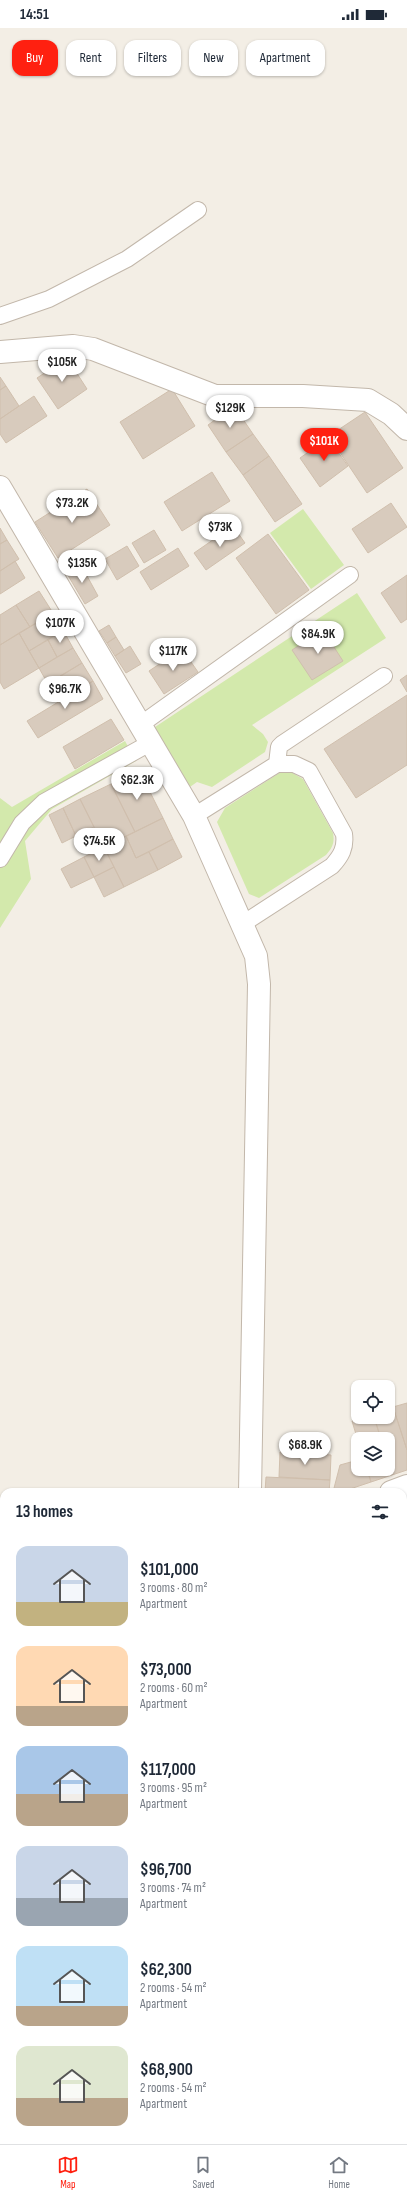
<!DOCTYPE html>
<html lang="en">
<head>
<meta charset="utf-8">
<style>
	:root { --surface:#fff; --page:#f6f6f7; --text:#1f2937; --muted:#747a83; --line:#e0e1e3; --accent:#ff2010 }
	body { margin:0; font-family:"Sofia Sans Condensed",sans-serif; background:var(--page); color:var(--text); height:100vh; display:flex; flex-direction:column; font-size:15px; white-space:nowrap }
	* { box-sizing:border-box; margin:0 }
	p { font-size:13px; color:var(--muted) }
	.icon { flex:none; width:22px; height:22px; fill:none; stroke:currentColor; stroke-width:2; stroke-linecap:round; stroke-linejoin:round }
	.map { position:relative; flex:1; overflow:hidden }
	.side { position:absolute; left:0px; top:1460px; width:407px; height:656px; display:flex; flex-direction:column; background:var(--surface); border-radius:12px 12px 0 0; box-shadow:0 1px 3px #0004 }
	.side>* { flex:none }
	.top-card { position:absolute; left:12px; top:12px; width:383px; height:36px; display:flex; gap:8px }
	.fabs { position:absolute; left:351px; top:1352px; display:grid; gap:8px }
	.fabs a { display:grid; place-items:center; width:44px; height:44px; border-radius:8px; background:var(--surface); box-shadow:0 1px 3px #0004; font-size:20px }
	.price { position:absolute; translate:-50% -34px; padding:0 9px; border-radius:14px; background:#fff; color:#222; font-size:13px; line-height:26px; filter:drop-shadow(0 1px 2px #0008) }
	.price::after { content:''; position:absolute; left:50%; top:24px; width:12px; height:9px; margin-left:-6px; background:inherit; clip-path:polygon(0 0,100% 0,50% 100%) }
	.price.active { background:var(--accent); color:#fff }
	ul { padding:0; list-style:none }
	li { display:flex; align-items:center; gap:12px; height:100px; padding:0 16px }
	li span { display:grid; place-items:center; flex:none; width:112px; height:80px; border-radius:12px; color:#555 }
	li>.icon { margin-inline-start:auto }
	span .icon { width:48px; height:48px; fill:#fffc; stroke-width:1 }
	li b { font-size:17px }
	h2 { display:flex; justify-content:space-between; align-items:center; height:48px; padding:0 16px; font-size:17px }
	.tag { padding:0 14px; border-radius:12px; background:var(--surface); box-shadow:0 1px 3px #0004; font-size:14px; line-height:36px }
	.tag.active { background:var(--accent); color:#fff }
	.status { display:flex; justify-content:space-between; align-items:center; height:28px; padding:0 20px; background:var(--surface); direction:ltr }
	.status svg { height:11px; fill:currentColor }
	.dock { display:flex; justify-content:space-around; align-items:center; height:56px; border-top:1px solid var(--line); background:var(--surface); font-size:11px; color:var(--muted) }
	.dock a { display:grid; justify-items:center; gap:2px }
	.dock .active { color:var(--accent) }
	.map>svg:first-child { display:block }
	.green { fill:#d3e9ac }
	.building { fill:#d8cbbd; stroke:#d0bfad }
	.lines { fill:none; stroke-linecap:round; stroke-linejoin:round }
	.lane-casing { stroke:#c2b7aa; stroke-width:18 }
	.street-casing { stroke:#c2b7aa; stroke-width:24 }
	.lane { stroke:#fff; stroke-width:16 }
	.street { stroke:#fff; stroke-width:22 }
</style>
</head>
<body>
<div class="status"><b>14:51</b><svg viewBox="0 0 49 12"><path d="M0 12V9h3v3zM5 12V6h3v6zM10 12V3h3v9zM15 12V0h3v12zM26 1h20v11H26zM47 4h2v5h-2z"/></svg></div>
<div class="map">
<svg width="407" height="2116" viewBox="0 0 407 2116">
	<rect width="100%" height="100%" fill="#f3eee5"/>
	<path class="green" d="M303 481 344 537 311 561 270 505Z
		M357 565 386 610 252 697 263 706 268 714 265 724 212 759 197 754 187 761 149 703Z
		M125 713 136 733 52 781 25 813 31 851 0 900V770L12 779Z
		M289 743 303 751 333 805C335 815 332 820 326 827L259 870 249 866 217 794 225 780 281 744Z
		M4 1626V2040L0 2038V1631Z
		M145 2112H224V2116H153Z"/>
	<path class="building" d="M67 330 87 361 58 381 37 350Z
		M0 349 6 358 0 362Z
		M6 358 19 378 0 391V362Z
		M172 361 195 398 143 431 120 394Z
		M34 368 47 388 6 415 0 406V391Z
		M234 378 253 406 226 424 208 397Z
		M365 384 403 440 367 465 329 408Z
		M253 406 269 428 243 447 226 424Z
		M328 410 348 438 320 459 300 430Z
		M269 428 302 476 275 494 243 447Z
		M212 444 230 473 182 503 164 474Z
		M87 461 110 497 58 530 35 494Z
		M391 475 407 499 368 525 352 501Z
		M233 498 245 515 206 542 194 525Z
		M0 500 7 512 0 516Z
		M154 502 166 522 144 535 132 515Z
		M268 506 309 562 276 586 236 530Z
		M7 512 19 531 0 543V516Z
		M127 518 139 538 117 552 105 531Z
		M178 520 189 538 151 562 140 544Z
		M15 533 25 550 0 566V543Z
		M80 535 98 568 85 576 66 544Z
		M407 547V591L401 595 381 565Z
		M39 563 53 585 30 599 16 577Z
		M16 577 30 599 0 617V587Z
		M53 585 63 602 29 623 19 605Z
		M109 597 116 609 107 615 99 603Z
		M63 602 73 620 57 629 48 612Z
		M323 602 343 633 312 652 292 622Z
		M19 605 39 640 4 661 0 654V617Z
		M116 609 124 622 115 628 107 615Z
		M48 612 57 629 39 640 29 623Z
		M130 618 141 636 126 645 115 628Z
		M73 620 82 635 48 656 39 640Z
		M182 621 198 644 164 666 149 643Z
		M82 635 93 653 71 667 60 648Z
		M407 647V664L400 652Z
		M93 653 103 671 38 710 27 693Z
		M407 667V737L356 770 324 721Z
		M111 691 124 712 75 741 63 719Z
		M139 742 163 790 135 804 111 756Z
		M111 756 135 804 104 819 80 771Z
		M80 771 94 799 76 808 63 780Z
		M63 780 76 808 62 815 49 787Z
		M163 790 173 811 136 830 126 808Z
		M126 808 136 830 149 824 158 842 124 859 104 819Z
		M173 811 182 829 158 842 149 824Z
		M104 819 114 839 94 849 84 829Z
		M84 829 94 849 71 860 61 841Z
		M114 839 124 859 104 869 94 849Z
		M407 1375V1422L393 1379Z
		M393 1379 407 1422V1442L392 1447 388 1435V1411H381L374 1389H388V1381Z
		M363 1389H374L381 1411H358V1413L352 1393Z
		M280 1424 331 1427 330 1452 279 1449Z
		M358 1432V1441H367L371 1454 341 1464H333L340 1437Z
		M388 1435 392 1447 371 1454 367 1441H388Z
		M266 1449 330 1452 329 1464H265Z
		M407 1479V1540L403 1530V1480Z"/>
	<g class="lines">
		<g class="lane-casing">
			<path id="lane" d="M0 288 49 271 127 231 198 182
				M140 697 350 547
				M194 788 277 736 279 719 282 716 384 648
				M0 831 22 795 44 774 150 715
				M241 897 332 838C341 828 346 820 344 806L309 743 294 736H277"/>
		</g>
		<g class="street-casing">
			<path id="street" d="M0 324 73 318 93 321 215 368H303L368 372 391 386 407 401
				M0 459 194 788 256 928 259 956 250 1464
				M391 1464 407 1458
				M403 1850 407 1848
				M403 1983 407 1981
				M403 2088 407 2087
				M251 2112V2116
				M314 2116 327 2112"/>
		</g>
		<use href="#lane" class="lane"/>
		<use href="#street" class="street"/>
	</g>
</svg>
<div class="fabs">
<a><svg class="icon" aria-label="locate" viewBox="0 0 24 24"><circle cx="12" cy="12" r="6"/><path d="M12 2v4M12 18v4M2 12h4M18 12h4"/></svg></a>
<a><svg class="icon" aria-label="layers" viewBox="0 0 24 24"><path d="M12 4l9 5-9 5-9-5zM3 14l9 5 9-5"/></svg></a>
</div>
<b class="price" style="left:62px;top:355px">$105K</b>
<b class="price" style="left:230px;top:401px">$129K</b>
<b class="price active" style="left:324px;top:434px">$101K</b>
<b class="price" style="left:72px;top:496px">$73.2K</b>
<b class="price" style="left:220px;top:520px">$73K</b>
<b class="price" style="left:82px;top:556px">$135K</b>
<b class="price" style="left:60px;top:616px">$107K</b>
<b class="price" style="left:318px;top:627px">$84.9K</b>
<b class="price" style="left:173px;top:644px">$117K</b>
<b class="price" style="left:65px;top:682px">$96.7K</b>
<b class="price" style="left:137px;top:773px">$62.3K</b>
<b class="price" style="left:99px;top:834px">$74.5K</b>
<b class="price" style="left:305px;top:1438px">$68.9K</b>
<div class="top-card">
<a class="tag active">Buy</a>
<a class="tag">Rent</a>
<a class="tag">Filters</a>
<a class="tag">New</a>
<a class="tag">Apartment</a>
</div>
<section class="side">
<h2>13 homes<svg class="icon" aria-label="filters" viewBox="0 0 24 24"><path d="M4 7h16M4 17h16"/><circle cx="9" cy="7" r="2"/><circle cx="15" cy="17" r="2"/></svg></h2>
<ul>
<li><span style="background:linear-gradient(#c9d6e8 70%,#c2b280 0)"><svg class="icon" aria-label="home" viewBox="0 0 24 24"><path d="M3 11l9-7 9 7M6 9v11h12V9"/></svg></span><div><b>$101,000</b><p>3 rooms · 80 m²</p><p>Apartment</p></div></li>
<li><span style="background:linear-gradient(#ffd9b3 75%,#b9a48a 0)"><svg class="icon" aria-label="home" viewBox="0 0 24 24"><path d="M3 11l9-7 9 7M6 9v11h12V9"/></svg></span><div><b>$73,000</b><p>2 rooms · 60 m²</p><p>Apartment</p></div></li>
<li><span style="background:linear-gradient(#a9c7e8 60%,#b9a48a 0)"><svg class="icon" aria-label="home" viewBox="0 0 24 24"><path d="M3 11l9-7 9 7M6 9v11h12V9"/></svg></span><div><b>$117,000</b><p>3 rooms · 95 m²</p><p>Apartment</p></div></li>
<li><span style="background:linear-gradient(#c9d6e8 65%,#9aa5b1 0)"><svg class="icon" aria-label="home" viewBox="0 0 24 24"><path d="M3 11l9-7 9 7M6 9v11h12V9"/></svg></span><div><b>$96,700</b><p>3 rooms · 74 m²</p><p>Apartment</p></div></li>
<li><span style="background:linear-gradient(#bfe0f5 75%,#b9a48a 0)"><svg class="icon" aria-label="home" viewBox="0 0 24 24"><path d="M3 11l9-7 9 7M6 9v11h12V9"/></svg></span><div><b>$62,300</b><p>2 rooms · 54 m²</p><p>Apartment</p></div></li>
<li><span style="background:linear-gradient(#dfe7d0 65%,#b9a48a 0)"><svg class="icon" aria-label="home" viewBox="0 0 24 24"><path d="M3 11l9-7 9 7M6 9v11h12V9"/></svg></span><div><b>$68,900</b><p>2 rooms · 54 m²</p><p>Apartment</p></div></li>
</ul>
</section>
</div>
<nav class="dock">
<a class="active"><svg class="icon" aria-label="map" viewBox="0 0 24 24"><path d="M3 6l6-2 6 2 6-2v14l-6 2-6-2-6 2zM9 4v14M15 6v14"/></svg>Map</a>
<a><svg class="icon" aria-label="saved" viewBox="0 0 24 24"><path d="M7 4h10v16l-5-4-5 4z"/></svg>Saved</a>
<a><svg class="icon" aria-label="home" viewBox="0 0 24 24"><path d="M3 11l9-7 9 7M6 9v11h12V9"/></svg>Home</a>
</nav>
</body>
</html>
